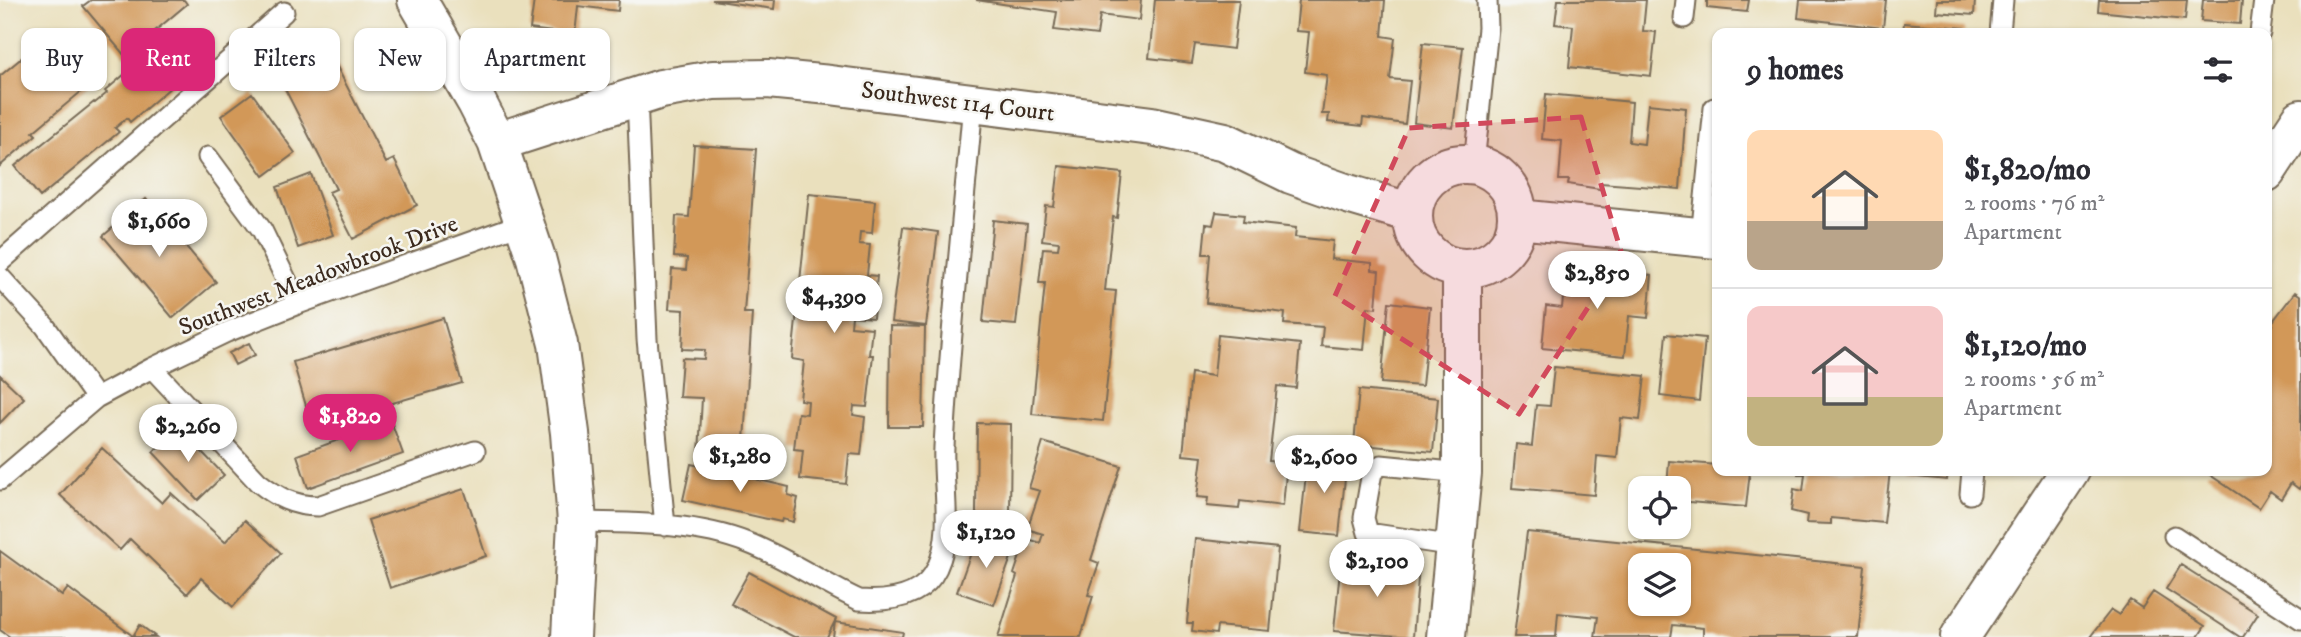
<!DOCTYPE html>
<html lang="en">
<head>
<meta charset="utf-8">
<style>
	:root { --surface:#fff; --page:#f2f2f3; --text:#2b2b33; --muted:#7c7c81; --line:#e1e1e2; --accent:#db2777 }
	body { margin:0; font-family:"IM FELL DW Pica",serif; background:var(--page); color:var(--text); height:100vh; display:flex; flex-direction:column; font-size:26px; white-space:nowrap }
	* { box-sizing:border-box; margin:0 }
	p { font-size:23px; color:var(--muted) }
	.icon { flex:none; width:38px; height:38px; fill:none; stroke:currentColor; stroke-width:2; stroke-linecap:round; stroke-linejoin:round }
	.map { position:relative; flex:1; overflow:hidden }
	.sheet { position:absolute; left:1712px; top:28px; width:560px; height:448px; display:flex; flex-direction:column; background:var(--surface); border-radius:14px; box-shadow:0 2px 5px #0004 }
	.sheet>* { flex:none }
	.top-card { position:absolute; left:21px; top:28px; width:665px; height:63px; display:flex; gap:14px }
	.fabs { position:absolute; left:1628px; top:476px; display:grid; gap:14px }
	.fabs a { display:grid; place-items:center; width:63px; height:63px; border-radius:14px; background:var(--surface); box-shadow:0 2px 5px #0004; font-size:35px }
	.price { position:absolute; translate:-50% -60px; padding:0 16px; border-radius:24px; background:#fff; color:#222; font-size:23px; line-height:46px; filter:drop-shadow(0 2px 4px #0008) }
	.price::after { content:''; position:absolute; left:50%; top:42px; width:21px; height:16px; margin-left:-10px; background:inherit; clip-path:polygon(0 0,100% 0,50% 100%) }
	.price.on { background:var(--accent); color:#fff }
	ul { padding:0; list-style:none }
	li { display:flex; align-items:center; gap:21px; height:175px; padding:0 35px }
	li+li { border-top:2px solid var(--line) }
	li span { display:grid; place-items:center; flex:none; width:196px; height:140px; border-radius:14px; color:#555 }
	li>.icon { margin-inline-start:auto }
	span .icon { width:84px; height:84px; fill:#fffc; stroke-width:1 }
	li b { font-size:30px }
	h2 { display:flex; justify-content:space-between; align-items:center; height:84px; padding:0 35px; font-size:30px }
	.tag { padding:0 24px; border-radius:14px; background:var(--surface); box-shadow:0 2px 5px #0004; font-size:24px; line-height:63px }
	.tag.on { background:var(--accent); color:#fff }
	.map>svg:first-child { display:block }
	.building { fill:#d29858; fill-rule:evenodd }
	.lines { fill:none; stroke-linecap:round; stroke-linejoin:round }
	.service-casing { stroke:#786a56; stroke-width:23 }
	.minor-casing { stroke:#786a56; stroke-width:42 }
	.service { stroke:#fff; stroke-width:19 }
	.minor { stroke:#fff; stroke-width:38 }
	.marked { fill:#d1495b; fill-opacity:0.2; stroke:#d1495b; stroke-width:5; stroke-dasharray:14 9; stroke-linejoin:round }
	.labels { text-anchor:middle; stroke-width:5; stroke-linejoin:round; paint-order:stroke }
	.street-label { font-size:24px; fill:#3b2a1e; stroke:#f6f6f2 }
</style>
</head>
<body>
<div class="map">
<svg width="2301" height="637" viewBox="0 0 2301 637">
	<rect width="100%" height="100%" fill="#f6f6f2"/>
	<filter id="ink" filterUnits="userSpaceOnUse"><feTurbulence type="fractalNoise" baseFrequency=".0143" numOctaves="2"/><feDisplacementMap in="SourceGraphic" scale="14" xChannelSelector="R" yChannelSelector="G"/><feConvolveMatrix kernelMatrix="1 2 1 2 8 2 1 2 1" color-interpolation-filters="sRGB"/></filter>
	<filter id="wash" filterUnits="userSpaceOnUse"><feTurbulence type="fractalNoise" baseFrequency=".00686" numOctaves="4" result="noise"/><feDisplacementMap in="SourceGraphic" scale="28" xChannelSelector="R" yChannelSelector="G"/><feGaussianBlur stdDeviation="1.57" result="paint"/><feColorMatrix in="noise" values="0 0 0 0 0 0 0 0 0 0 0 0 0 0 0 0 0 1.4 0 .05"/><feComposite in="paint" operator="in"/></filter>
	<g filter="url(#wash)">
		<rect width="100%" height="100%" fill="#eae0bd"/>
		<g id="blocks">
			<path class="building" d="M91 0H184L187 4 125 56 83 6Z
				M534 0H619L618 11 578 6 575 35 530 29Z
				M712 0H775L774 9Z
				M976 0H1141L1139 20 1100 15 1097 35 1054 30 1057 12Z
				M1155 0H1239L1233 49 1195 44 1192 63 1149 58Z
				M1299 0H1385L1382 36 1395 38 1390 79 1410 81 1405 124 1363 118 1362 126 1328 122 1329 114H1322L1327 75 1305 72 1309 32 1296 31Z
				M1558 0H1646L1643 31 1656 32 1651 76 1569 67 1573 26 1555 24Z
				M1707 0H1749L1747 12 1707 8Z
				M1800 0H1886L1883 28 1798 18Z
				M1937 0H1975L1974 15 1936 12Z
				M2099 0H2187L2185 20 2098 11Z
				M2203 0H2242L2240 24 2201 21Z
				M1904 23 1964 28V33H1903Z
				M54 31 95 80 33 132 36 135 0 166V76Z
				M1423 43 1463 47 1453 128 1414 123Z
				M159 45 185 75 130 122 127 118 115 128 119 132 40 197 15 166 94 102 95 103 107 93 105 91Z
				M333 59 386 163 394 159 417 205 353 239 329 192 336 189 283 85Z
				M252 93 295 153 264 176 221 116Z
				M1546 94 1632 102 1629 142 1644 144 1648 104 1686 108 1680 189 1601 183 1600 189 1568 184 1569 180H1559L1562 141 1542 139Z
				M694 145 756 149 744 313H752L743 457 699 454 702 398 679 397 682 358 704 359 705 350 682 349 684 310 669 309 672 269 686 270 687 258 674 257 676 216 689 217Z
				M1059 166 1122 173 1117 218 1113 217 1105 290 1116 291 1103 421 1032 414 1045 283H1039L1043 248 1058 249 1059 242 1042 240 1046 206 1054 207Z
				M311 174 333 235 298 248 277 187Z
				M809 194 875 201 872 233 860 232 859 244 870 245 867 275 877 276 873 318 852 316 851 326 872 328 869 355H873L867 407 854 406 853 415 865 417 861 455 849 454 846 484 800 479 803 450 794 449 798 413 807 414 808 401 800 400 804 361 792 359Z
				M146 199 216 282 173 318 103 236Z
				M1216 212 1244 215 1243 222 1296 228 1295 237 1333 241 1331 259 1372 263V270L1379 271 1376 308 1368 307 1364 350 1321 346 1323 327 1284 324 1285 313 1206 303 1210 254H1203L1206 224 1213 225Z
				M993 220 1027 224 1016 325 983 322Z
				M903 227 938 232 926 326 891 322Z
				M1566 267 1652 275 1648 318 1629 316 1625 356 1542 348 1546 306 1562 308Z
				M2295 292 2301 296V485L2299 489 2291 483 2281 499 2270 491 2259 508 2207 473 2208 471H2266V355L2269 351 2266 349V336L2273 325 2271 324Z
				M1389 302 1430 307 1422 386 1381 383Z
				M443 318 462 383 312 426 293 362Z
				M890 326 925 327 923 427H889Z
				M1666 334 1705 338 1699 401 1660 396Z
				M1218 335 1300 344 1296 388 1277 386 1269 461 1287 463 1283 506 1240 501 1239 509 1207 506 1208 498 1197 497 1202 457 1183 455 1191 373 1214 376Z
				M249 343 255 355 235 365 229 353Z
				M1554 367 1645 376 1640 420 1621 418 1617 458 1597 456 1594 495 1512 488 1516 444 1532 446 1536 405 1550 406Z
				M0 375 24 398 0 423Z
				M1359 390 1438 398 1433 452 1354 444Z
				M391 421 403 454 308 488 297 455Z
				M977 423 1011 424 1010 515 976 514Z
				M178 427 224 475 198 500 153 452Z
				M1043 442 1121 466 1091 560 1099 563 1088 595 1093 596 1081 637H998L1017 576 1014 574 1026 538 1040 543 1043 534 1027 529 1040 491 1029 488Z
				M102 448 162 503 171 493 225 542 245 520 281 553 233 607 201 578 187 594 130 539 120 550 60 495Z
				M1308 455 1347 459 1339 536 1300 532Z
				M1669 461 1717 465V471H1750L1746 507 1678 501V488H1667Z
				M691 464 789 487 788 495 798 498 793 522 782 519 781 522 683 500Z
				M1798 471H1890L1884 523 1831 518V524L1806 523 1807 515 1791 511 1794 489 1803 491 1805 474H1798Z
				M1909 471H1948L1947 480 1908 476Z
				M464 489 486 556 390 588 368 520Z
				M1527 532 1865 566 1858 637H1703V628L1673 625 1671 637H1595L1598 617 1558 613 1556 637H1514ZM1640 565H1678V604H1640Z
				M977 536 1014 549 994 605 957 592Z
				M1195 539 1278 548 1270 631 1217 626 1216 634 1192 631 1193 623H1187Z
				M0 551 62 596 68 588 133 636 140 625 156 637H10L0 630Z
				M1341 559 1419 567 1413 637 1334 631Z
				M2181 565 2258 614 2243 637H2240L2166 589Z
				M749 572 836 619 827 637H794L731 604Z
				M2153 592 2205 626 2198 637H2090L2111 610 2119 615 2130 600 2142 608Z
				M835 622 903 632 902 637H833Z"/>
		</g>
	</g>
	<g filter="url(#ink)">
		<use href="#blocks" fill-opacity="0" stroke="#786a56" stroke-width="2"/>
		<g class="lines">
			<g class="service-casing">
				<path id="service" d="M1684 18 1686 0
					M2000 33 2003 0
					M2260 33 2264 0
					M637 96 647 339 665 526
					M208 157 262 230 298 304
					M1474 164 1488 28 1487 0
					M1701 237 1714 108
					M0 262 284 12
					M0 277 45 326 96 398
					M152 368 258 482C277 497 293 506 318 506L475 451
					M0 480 96 398 152 368 227 332 298 304 523 223
					M1970 494 1972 471
					M577 522C633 523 695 522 748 543 787 558 822 583 859 600 888 602 923 598 937 568 954 531 942 486 944 447 950 332 963 217 973 103
					M2174 536 2301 619
					M1455 546 1368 533 1364 518 1372 472 1381 465 1462 473"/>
			</g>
			<g class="minor-casing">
				<path id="minor" d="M417 0 477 103 497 142 536 258 558 344 570 433 577 522 571 637
					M497 142 661 89 713 80 768 79 830 85 1152 126 1225 142 1291 174 1348 194 1412 213
					M1413 216a52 52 0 1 1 104 0a52 52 0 1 1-104 0Z
					M2266 172 2301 119
					M1518 219 1717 239
					M1446 637 1462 473V269
					M1960 637 2070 471"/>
			</g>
			<use href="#service" class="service"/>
			<use href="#minor" class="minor"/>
		</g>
	</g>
	<path class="marked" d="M1581 117 1622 255 1519 414 1335 296 1409 128Z"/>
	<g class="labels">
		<g class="street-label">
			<text transform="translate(958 101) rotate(7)" y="8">Southwest 114 Court</text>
			<text transform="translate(318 275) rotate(-21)" y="8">Southwest Meadowbrook Drive</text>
		</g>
	</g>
</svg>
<div class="fabs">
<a><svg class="icon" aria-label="locate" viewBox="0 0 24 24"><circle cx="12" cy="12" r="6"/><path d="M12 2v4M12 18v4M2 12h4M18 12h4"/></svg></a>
<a><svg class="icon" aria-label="layers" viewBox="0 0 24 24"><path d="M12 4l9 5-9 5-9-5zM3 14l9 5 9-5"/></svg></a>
</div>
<b class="price" style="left:159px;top:259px">$1,660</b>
<b class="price" style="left:1597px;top:311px">$2,850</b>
<b class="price" style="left:834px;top:335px">$4,390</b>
<b class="price on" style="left:350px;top:454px">$1,820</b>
<b class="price" style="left:188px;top:464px">$2,260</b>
<b class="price" style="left:740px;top:494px">$1,280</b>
<b class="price" style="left:1324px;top:495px">$2,600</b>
<b class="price" style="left:986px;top:570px">$1,120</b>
<b class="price" style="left:1377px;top:599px">$2,100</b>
<div class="top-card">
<a class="tag">Buy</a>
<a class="tag on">Rent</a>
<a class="tag">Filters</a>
<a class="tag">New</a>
<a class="tag">Apartment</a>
</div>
<section class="sheet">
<h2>9 homes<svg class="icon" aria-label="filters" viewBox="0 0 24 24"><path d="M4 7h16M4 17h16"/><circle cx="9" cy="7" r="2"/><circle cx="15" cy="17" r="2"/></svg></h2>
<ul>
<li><span style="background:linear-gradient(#ffd9b3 65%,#b9a48a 0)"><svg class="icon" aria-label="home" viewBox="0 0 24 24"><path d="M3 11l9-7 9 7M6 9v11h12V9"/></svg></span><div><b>$1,820/mo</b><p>2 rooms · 76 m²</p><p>Apartment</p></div></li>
<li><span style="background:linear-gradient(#f6c9c9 65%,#c2b280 0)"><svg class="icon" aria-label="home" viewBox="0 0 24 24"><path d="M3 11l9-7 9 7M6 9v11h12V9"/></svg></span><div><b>$1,120/mo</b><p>2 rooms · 56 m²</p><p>Apartment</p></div></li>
</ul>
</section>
</div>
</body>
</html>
